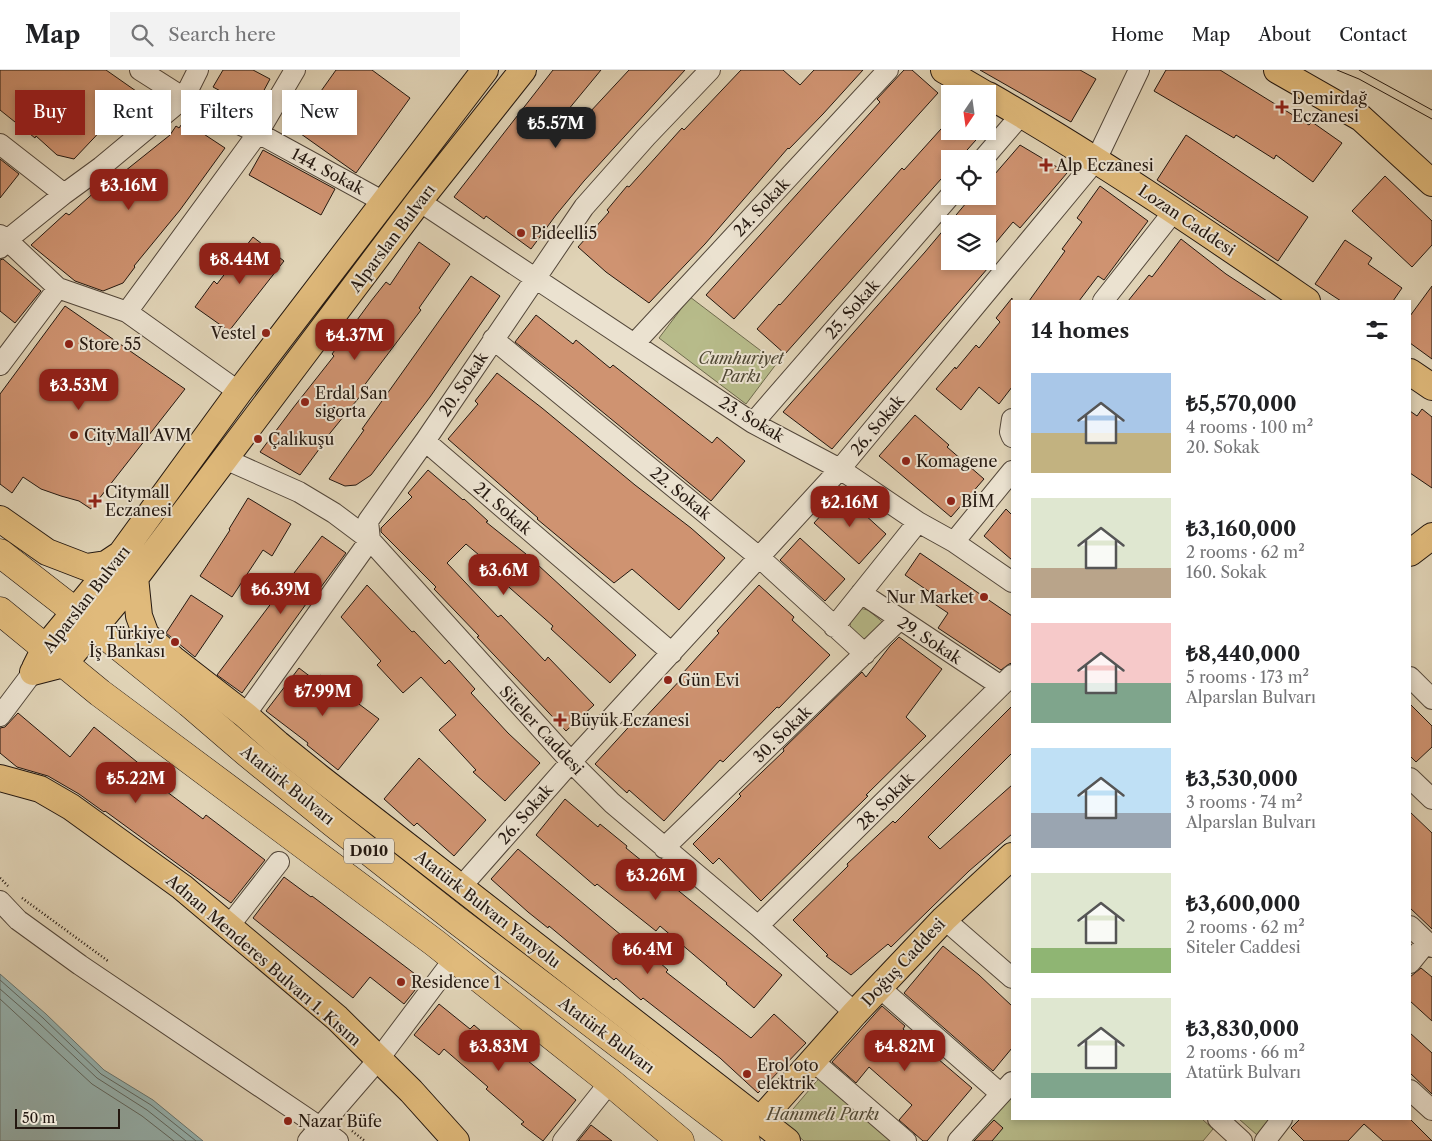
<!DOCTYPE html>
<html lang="en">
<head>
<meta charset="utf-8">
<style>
	:root { --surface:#fff; --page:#f2f2f2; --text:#202124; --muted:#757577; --line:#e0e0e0; --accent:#8f2418 }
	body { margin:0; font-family:"Libre Caslon Text",serif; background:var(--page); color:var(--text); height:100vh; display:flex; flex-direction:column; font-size:19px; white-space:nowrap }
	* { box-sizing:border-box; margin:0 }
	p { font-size:16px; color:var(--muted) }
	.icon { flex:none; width:28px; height:28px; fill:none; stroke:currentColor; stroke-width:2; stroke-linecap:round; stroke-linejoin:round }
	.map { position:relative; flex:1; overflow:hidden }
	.panel { position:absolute; left:1011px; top:230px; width:400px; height:820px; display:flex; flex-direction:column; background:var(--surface); border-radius:0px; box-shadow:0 2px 8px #0003 }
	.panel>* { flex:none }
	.banner { position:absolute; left:15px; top:20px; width:475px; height:45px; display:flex; gap:10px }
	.needle { width:32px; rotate:193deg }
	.fabs { position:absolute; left:941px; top:15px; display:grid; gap:10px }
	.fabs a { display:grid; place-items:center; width:55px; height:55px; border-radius:0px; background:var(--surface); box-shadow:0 2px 8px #0003; font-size:25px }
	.scale { position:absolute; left:15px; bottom:12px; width:105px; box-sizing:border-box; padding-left:5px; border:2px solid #241810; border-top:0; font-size:14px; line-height:18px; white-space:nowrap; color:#241810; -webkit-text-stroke:4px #ebe2d0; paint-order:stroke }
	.price { position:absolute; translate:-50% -42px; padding:0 11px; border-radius:10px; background:var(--accent); color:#fff; font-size:16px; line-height:32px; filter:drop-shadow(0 1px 2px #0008) }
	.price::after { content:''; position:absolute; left:50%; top:30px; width:15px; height:11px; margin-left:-8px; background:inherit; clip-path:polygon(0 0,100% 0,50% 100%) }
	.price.current { background:#222; color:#fff }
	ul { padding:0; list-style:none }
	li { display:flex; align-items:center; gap:15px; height:125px; padding:0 20px }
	li span { display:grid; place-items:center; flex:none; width:140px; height:100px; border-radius:0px; color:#555 }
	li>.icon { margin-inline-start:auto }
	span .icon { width:60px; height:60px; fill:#fffc; stroke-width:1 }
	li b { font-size:21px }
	h2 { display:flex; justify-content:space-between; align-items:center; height:60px; padding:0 20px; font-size:21px }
	.chip { padding:0 18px; border-radius:0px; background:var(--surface); box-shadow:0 2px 8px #0003; font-size:18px; line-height:45px }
	.chip.current { background:var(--accent); color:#fff }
	header { display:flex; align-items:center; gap:30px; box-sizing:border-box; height:70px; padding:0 25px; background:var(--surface); border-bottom:1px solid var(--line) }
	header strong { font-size:24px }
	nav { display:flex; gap:28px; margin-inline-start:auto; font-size:18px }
	.search { width:350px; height:45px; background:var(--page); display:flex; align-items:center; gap:12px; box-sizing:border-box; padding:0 18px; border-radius:0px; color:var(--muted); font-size:19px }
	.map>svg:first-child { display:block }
	.green { fill:#b7bb8a; stroke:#6e6a4d }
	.water { fill:#96b6b5; stroke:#687773 }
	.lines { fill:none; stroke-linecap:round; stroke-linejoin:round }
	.shore { stroke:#5d6762; stroke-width:1 }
	.building { fill:#cf9371; stroke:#241810 }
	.minor-casing { stroke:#53473a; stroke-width:22 }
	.major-casing { stroke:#241810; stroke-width:28 }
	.highway-casing { stroke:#241810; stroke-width:29 }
	.path { stroke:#241810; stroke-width:2.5; stroke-dasharray:1 2.5; stroke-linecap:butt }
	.minor { stroke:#ebe2d0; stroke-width:20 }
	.major { stroke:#e0ba7b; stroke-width:26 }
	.highway { stroke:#e0ba7b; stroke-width:28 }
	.tram { stroke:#241810; stroke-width:1 }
	.poi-dot { fill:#8f2418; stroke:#ebe2d0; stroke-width:2 }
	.labels { text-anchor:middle; stroke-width:4; stroke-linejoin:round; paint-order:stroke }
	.shield { fill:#ebe2d0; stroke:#60554a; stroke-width:1 }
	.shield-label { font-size:15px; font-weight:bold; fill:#241810 }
	.poi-label { font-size:16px; fill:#241810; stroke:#ebe2d0; text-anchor:start }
	.street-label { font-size:16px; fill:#241810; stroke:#ebe2d0 }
	.park-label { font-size:16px; font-style:italic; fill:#504935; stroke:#ebe2d0 }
</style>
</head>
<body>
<header>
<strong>Map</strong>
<div class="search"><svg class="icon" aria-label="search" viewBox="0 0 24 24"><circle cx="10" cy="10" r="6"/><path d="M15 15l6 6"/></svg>Search here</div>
<nav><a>Home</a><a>Map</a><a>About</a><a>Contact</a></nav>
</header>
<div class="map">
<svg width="1432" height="1071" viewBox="0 0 1432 1071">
	<rect width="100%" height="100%" fill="#e0d3b6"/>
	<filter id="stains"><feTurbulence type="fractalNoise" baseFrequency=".004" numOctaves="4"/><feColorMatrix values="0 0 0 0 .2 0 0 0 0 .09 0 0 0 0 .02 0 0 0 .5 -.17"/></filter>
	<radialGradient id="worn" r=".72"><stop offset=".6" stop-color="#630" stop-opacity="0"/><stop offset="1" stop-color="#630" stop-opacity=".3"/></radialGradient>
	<path class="green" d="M690 227 777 293 746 334 659 268Z
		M859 538 868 540 885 554 865 573 850 557 851 545Z
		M821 1006 896 1071H804L782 1052Z
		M1012 1023V1049H1202L1213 1059 1203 1071H969Z
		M1239 1049H1271L1257 1065Z"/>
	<path class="water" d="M0 904 46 944 104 1000 153 1030 203 1071H0Z"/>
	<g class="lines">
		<path class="shore" d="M0 910 43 948 101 1004 151 1035 196 1071
			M0 919 39 953 97 1008 147 1040 186 1071
			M0 929 92 1014 142 1046 174 1071"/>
	</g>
	<path class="building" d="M0 0H106L136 21 113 54 110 51 74 89 57 85 36 66 35 68 0 40Z
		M223 0H253L270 9 254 39 213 17Z
		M336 0H372L410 28 356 103 294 59Z
		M553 0H601L563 46 576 57 629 0H685L584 111 556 145 531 179 486 146 484 149 454 127Z
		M741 0H783L800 15 814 0H863L823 44 789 79 788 78 705 174 649 233 606 202 578 177 609 142 607 140 627 116 629 117 682 58 684 60Z
		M904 0H912L938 23 734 249 706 225 880 32 877 29Z
		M980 0H1080L1096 9 1071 52Z
		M1166 0H1220L1309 55 1312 52 1342 73 1313 112 1276 85 1274 89 1236 65 1234 68 1154 21Z
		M950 49V61H984L959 89H950V99L785 284 757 259 779 234 780 235 902 98 904 100Z
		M184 51 225 78 180 140 134 196 135 197 123 213 103 221 75 211 31 175 66 143 69 145 117 102 120 105 170 65 176 56 179 58Z
		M1186 65 1308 147 1278 191 1157 110Z
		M1020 75 1067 103 1020 158 1013 152 988 182V154H950V191H994L832 379 783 342 925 182 972 126H988V112Z
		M263 80 335 119 321 145 249 105Z
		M0 89 19 104 0 128Z
		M1385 106 1432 151V175L1412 197 1352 141Z
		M1100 116 1148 151 1104 210 1098 206 1079 231H1029L1065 181 1062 179 1082 152 1077 148Z
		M253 167 284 191 229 261 195 237 214 211 217 214Z
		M1181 169 1226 204 1267 231H1128L1149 205 1152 207Z
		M1345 170 1372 188 1368 194 1402 218 1393 231H1341L1315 214Z
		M419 172 450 194 419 238 421 240 363 317 366 319 322 373 323 374 300 405 260 382 293 338 334 286 332 284 371 231 386 212 390 215Z
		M3 189 41 221 15 253 0 241V190Z
		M471 206 500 226 430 327 371 405 356 415 345 416 329 409 364 360 362 359Z
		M1432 216V289L1410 273V246Z
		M1012 228V317L999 334 979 317 961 340 936 319 955 297 956 299 976 275 979 278 1000 252 996 248Z
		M65 236 185 319 91 439 79 431 61 426 41 419 23 407 12 423 0 414V324Z
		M536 245 573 274 576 270 610 298 613 295 712 373 717 367 745 391 711 431 577 321 515 272Z
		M497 303 542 338 635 415 691 458 725 488 679 540 632 499 614 513 537 449 538 448 448 369 478 334 475 331Z
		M1422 339 1432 347V418L1410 403V341L1417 346Z
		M915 345 949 375 947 377 984 409 951 447 879 386Z
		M428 400 463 430 464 429 488 451 486 452 526 484 636 585 610 613 551 559 553 556 502 511 505 507 466 474 447 493 498 547 501 545 545 591 548 587 594 635 566 661 477 567 479 566 434 519 436 517 381 462V458L412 427 408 423Z
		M841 423 886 464 859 494 814 453Z
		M248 428 291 454 272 486 263 480 232 527 200 506 230 460 229 459Z
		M1006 439 1012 445V490L984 466Z
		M322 466 346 483 321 517 319 516 242 623 217 605Z
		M800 468 845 509 825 531 780 490Z
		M920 483 1012 546V593L1009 594 1001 600 938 558 948 543 930 531 934 525 905 505Z
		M367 515 412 562 414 561 445 594 449 590 475 619 471 623 508 663 540 693 505 731 473 702 476 700 439 660 456 645 421 607 403 623 377 595 381 591 341 547Z
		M759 515 794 547 792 550 830 585 779 638 777 637 723 692 720 690 664 751 629 720 627 723 595 694 636 649 640 653 684 606 682 604 719 563 717 561Z
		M191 525 223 546 195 587 166 563Z
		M899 567 942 599 906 647 926 666 866 725 868 726 761 831 719 788 713 794 693 774 741 726 739 724 784 681 783 679 862 602 866 607 890 576Z
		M299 598 316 611 320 605 379 649 338 700 307 675 308 673 266 641Z
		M1410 634 1432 656V677L1416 692 1410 686Z
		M1012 636V683L928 767 940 779 1012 715V764L969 801 891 877 888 874 851 905 826 886 828 885 793 850 848 796 847 794 893 751 895 753Z
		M18 643 70 687 94 657 142 696 138 700 203 749 206 745 265 790 231 833 105 741 104 742 79 724 48 706 17 697 0 683V658L5 657Z
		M419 688 486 750 454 786 417 753 414 756 384 729Z
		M565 729 598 757 600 754 627 776 626 778 782 905 754 938 726 914 727 913 660 856 656 861 597 814 595 816 536 765Z
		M1410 742 1432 763V859L1410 838Z
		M518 779 621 865 622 864 647 886 649 883 668 900 666 902 751 968 774 944 806 973 758 1023 720 988 643 928 641 930 616 908 614 910 549 856 548 858 528 842 491 809Z
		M284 807 311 827 312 826 423 910 404 934 370 907 353 928 253 848Z
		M943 876 979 905 1012 936V978L993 1001 904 923Z
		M1421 898 1432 907V951L1410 931V907Z
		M439 934 470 959 474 955 512 988 517 982 576 1030 543 1071 521 1054 524 1052 486 1019 488 1017 444 979 439 985 414 965Z
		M882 936 905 956 903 959 972 1018 927 1071H923L899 1050 912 1035 869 997 856 1013 832 992Z
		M1410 963 1432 983V1024L1410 1003Z
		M1300 1049H1410L1432 1071H1383L1364 1054 1348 1071H1304L1291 1058Z
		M994 1050 1003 1058 992 1071H974Z
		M591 1055 612 1071H578Z"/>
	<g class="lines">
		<g class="minor-casing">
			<path id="minor" d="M140 0 184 28 258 63 384 132
				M0 74 64 124
				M983 89 1021 45
				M419 131 753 353 840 399 918 452 954 472 1012 512
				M0 165 7 170 58 218 127 242 239 322
				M0 178 7 170 64 124 101 97 184 28 198 0
				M1103 231 1174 141
				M127 242 258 63 295 0
				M493 269 760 488 865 584
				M634 274 888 0
				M0 295 58 218
				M1012 349 1010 362 1012 367
				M753 353 950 126
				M425 371 672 583
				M225 389 299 422 334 443 370 470 571 692 612 733 758 856 855 943
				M954 472 1012 401
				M861 523 1001 616
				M834 557 918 452
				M1410 607 1432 629
				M245 645 370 470 368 451 425 371 584 137 646 67 710 0
				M0 646 33 602
				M1410 708 1432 729
				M664 778 899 550
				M460 818 571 692 840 399 1096 90 1139 0
				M0 831 18 850 80 895 311 1051 338 1071
				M944 849 1012 908
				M229 856 279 792
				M758 856 1012 605
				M1410 856 1432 877
				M1410 893 1427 872
				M880 918 1001 1024
				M813 991 906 1071
				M1410 1020 1432 1040
				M1218 1049 1242 1071
				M308 1071 378 990 454 889
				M563 1071 610 1012
				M958 1071 1012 1012
				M1265 1071 1282 1049"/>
		</g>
		<g class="major-casing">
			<path id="major" d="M944 0 985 24
				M1277 0 1361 48 1432 113
				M988 25C1098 88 1203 160 1307 231
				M1410 302 1432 317
				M0 449 47 482 86 497 106 494 121 484
				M1410 483 1432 466
				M135 507 139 546 146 565 173 589 245 645 278 674 320 708 787 1071
				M35 598 45 578 110 499 239 322 485 0
				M33 602 64 594 129 516 419 131 523 0
				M0 708 40 719 71 737 182 817 337 948 411 1021 456 1071
				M760 1050 855 943 944 849 1012 786"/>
		</g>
		<g class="highway-casing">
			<path id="highway" d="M0 483 95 557 189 633 246 682 333 753 455 849 746 1071
				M0 541 100 623 435 873 610 1012 680 1071"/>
		</g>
		<path class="path" d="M0 808 8 816
			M22 828 108 891
			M352 1061 365 1071"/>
		<use href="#minor" class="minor"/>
		<use href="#major" class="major"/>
		<use href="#highway" class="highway"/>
		<path class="tram" d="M1337 0 1359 9 1432 49
			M1359 0 1432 40"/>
	</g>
	<g class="poi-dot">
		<path d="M1279.5 29.5h5v5h5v5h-5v5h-5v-5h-5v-5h5z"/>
		<path d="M1043.5 87.5h5v5h5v5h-5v5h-5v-5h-5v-5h5z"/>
		<circle cx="521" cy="163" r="5"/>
		<circle cx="266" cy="263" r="5"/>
		<circle cx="69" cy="274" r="5"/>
		<circle cx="305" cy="332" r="5"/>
		<circle cx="74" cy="365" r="5"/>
		<circle cx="258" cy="369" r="5"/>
		<circle cx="906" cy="391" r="5"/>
		<path d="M92.5 423.5h5v5h5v5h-5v5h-5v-5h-5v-5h5z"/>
		<circle cx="951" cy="431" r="5"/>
		<circle cx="984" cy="527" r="5"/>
		<circle cx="175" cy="572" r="5"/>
		<circle cx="668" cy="610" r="5"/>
		<path d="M557.5 642.5h5v5h5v5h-5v5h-5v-5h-5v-5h5z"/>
		<circle cx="401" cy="912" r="5"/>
		<circle cx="747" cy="1004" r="5"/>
		<circle cx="288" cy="1051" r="5"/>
	</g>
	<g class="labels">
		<rect class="shield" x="344" y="768.5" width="50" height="25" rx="4"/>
		<g class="shield-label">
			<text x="369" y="786">D010</text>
		</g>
		<g class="poi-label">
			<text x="1292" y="34">Demirdağ<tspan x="1292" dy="18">Eczanesi</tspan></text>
			<text x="1056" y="101">Alp Eczanesi</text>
			<text x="531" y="169">Pideelli5</text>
			<text x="256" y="269" text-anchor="end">Vestel</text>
			<text x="79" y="280">Store 55</text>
			<text x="315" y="329">Erdal San<tspan x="315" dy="18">sigorta</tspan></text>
			<text x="84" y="371">CityMall AVM</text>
			<text x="268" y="375">Çalıkuşu</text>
			<text x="916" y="397">Komagene</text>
			<text x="105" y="428">Citymall<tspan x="105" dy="18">Eczanesi</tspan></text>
			<text x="961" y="437">BİM</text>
			<text x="974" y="533" text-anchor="end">Nur Market</text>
			<text x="165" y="569" text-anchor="end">Türkiye<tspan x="165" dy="18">İş Bankası</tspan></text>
			<text x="678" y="616">Gün Evi</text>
			<text x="570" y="656">Büyük Eczanesi</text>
			<text x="411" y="918">Residence 1</text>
			<text x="757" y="1001">Erol oto<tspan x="757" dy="18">elektrik</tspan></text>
			<text x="298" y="1057">Nazar Büfe</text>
		</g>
		<g class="street-label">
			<text transform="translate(328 101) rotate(28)" y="6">144. Sokak</text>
			<text transform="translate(761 137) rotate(-47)" y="6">24. Sokak</text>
			<text transform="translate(1187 150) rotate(34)" y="6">Lozan Caddesi</text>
			<text transform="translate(392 168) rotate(-53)" y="6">Alparslan Bulvarı</text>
			<text transform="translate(852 239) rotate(-49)" y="6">25. Sokak</text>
			<text transform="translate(463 314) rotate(-56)" y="6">20. Sokak</text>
			<text transform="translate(752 349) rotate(31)" y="6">23. Sokak</text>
			<text transform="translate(877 355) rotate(-50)" y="6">26. Sokak</text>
			<text transform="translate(681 423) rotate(39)" y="6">22. Sokak</text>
			<text transform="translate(503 438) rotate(41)" y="6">21. Sokak</text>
			<text transform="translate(86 529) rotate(-52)" y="6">Alparslan Bulvarı</text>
			<text transform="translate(930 570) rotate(33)" y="6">29. Sokak</text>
			<text transform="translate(542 660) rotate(47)" y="6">Siteler Caddesi</text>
			<text transform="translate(782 664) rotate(-44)" y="6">30. Sokak</text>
			<text transform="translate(288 715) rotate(39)" y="6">Atatürk Bulvarı</text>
			<text transform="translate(885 731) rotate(-45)" y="6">28. Sokak</text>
			<text transform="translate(525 744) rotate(-49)" y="6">26. Sokak</text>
			<text transform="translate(488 839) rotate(38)" y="6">Atatürk Bulvarı Yanyolu</text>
			<text transform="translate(264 890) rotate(41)" y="6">Adnan Menderes Bulvarı 1. Kısım</text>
			<text transform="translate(903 892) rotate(-47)" y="6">Doğuş Caddesi</text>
			<text transform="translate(607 965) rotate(37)" y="6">Atatürk Bulvarı</text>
		</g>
		<g class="park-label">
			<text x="741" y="294">Cumhuriyet<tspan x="741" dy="18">Parkı</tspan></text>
			<text x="823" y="1050">Hanımeli Parkı</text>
		</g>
	</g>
	<rect width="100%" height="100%" filter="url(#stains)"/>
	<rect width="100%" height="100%" fill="url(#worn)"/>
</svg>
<div class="fabs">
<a><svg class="needle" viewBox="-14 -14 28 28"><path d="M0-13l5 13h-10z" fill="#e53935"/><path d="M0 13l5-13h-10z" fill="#757577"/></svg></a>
<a><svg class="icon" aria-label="locate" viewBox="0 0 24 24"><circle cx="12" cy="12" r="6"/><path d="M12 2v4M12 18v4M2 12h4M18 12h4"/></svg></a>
<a><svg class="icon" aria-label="layers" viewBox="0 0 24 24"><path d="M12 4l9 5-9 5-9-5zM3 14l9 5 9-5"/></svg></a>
</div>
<div class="scale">50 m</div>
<b class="price current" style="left:556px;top:79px">₺5.57M</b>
<b class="price" style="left:129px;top:141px">₺3.16M</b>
<b class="price" style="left:240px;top:215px">₺8.44M</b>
<b class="price" style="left:355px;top:291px">₺4.37M</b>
<b class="price" style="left:79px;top:341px">₺3.53M</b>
<b class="price" style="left:850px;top:458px">₺2.16M</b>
<b class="price" style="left:504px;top:526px">₺3.6M</b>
<b class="price" style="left:281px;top:545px">₺6.39M</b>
<b class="price" style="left:323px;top:647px">₺7.99M</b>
<b class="price" style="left:136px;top:734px">₺5.22M</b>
<b class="price" style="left:656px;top:831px">₺3.26M</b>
<b class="price" style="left:648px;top:905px">₺6.4M</b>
<b class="price" style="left:499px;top:1002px">₺3.83M</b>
<b class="price" style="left:905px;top:1002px">₺4.82M</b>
<div class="banner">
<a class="chip current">Buy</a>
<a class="chip">Rent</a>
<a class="chip">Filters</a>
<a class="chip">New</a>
</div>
<section class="panel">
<h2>14 homes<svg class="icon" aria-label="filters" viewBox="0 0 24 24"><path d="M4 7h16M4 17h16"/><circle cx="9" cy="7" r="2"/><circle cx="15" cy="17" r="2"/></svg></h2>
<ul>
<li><span style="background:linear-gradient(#a9c7e8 60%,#c2b280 0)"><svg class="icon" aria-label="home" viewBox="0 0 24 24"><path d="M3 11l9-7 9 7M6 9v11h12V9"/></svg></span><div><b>₺5,570,000</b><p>4 rooms · 100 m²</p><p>20. Sokak</p></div></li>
<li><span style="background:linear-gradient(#dfe7d0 70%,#b9a48a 0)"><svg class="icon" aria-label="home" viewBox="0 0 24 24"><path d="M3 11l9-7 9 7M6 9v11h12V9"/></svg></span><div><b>₺3,160,000</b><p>2 rooms · 62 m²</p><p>160. Sokak</p></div></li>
<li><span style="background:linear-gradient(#f6c9c9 60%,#7fa58c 0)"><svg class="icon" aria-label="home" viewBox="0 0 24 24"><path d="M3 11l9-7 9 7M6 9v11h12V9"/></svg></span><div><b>₺8,440,000</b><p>5 rooms · 173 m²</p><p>Alparslan Bulvarı</p></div></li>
<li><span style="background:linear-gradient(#bfe0f5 65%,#9aa5b1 0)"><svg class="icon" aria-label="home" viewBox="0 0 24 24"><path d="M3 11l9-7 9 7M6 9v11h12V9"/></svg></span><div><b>₺3,530,000</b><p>3 rooms · 74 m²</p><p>Alparslan Bulvarı</p></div></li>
<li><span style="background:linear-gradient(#dfe7d0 75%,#8fb573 0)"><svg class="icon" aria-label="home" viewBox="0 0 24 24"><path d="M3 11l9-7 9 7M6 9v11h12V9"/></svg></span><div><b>₺3,600,000</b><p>2 rooms · 62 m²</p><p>Siteler Caddesi</p></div></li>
<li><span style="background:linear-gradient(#dfe7d0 75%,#7fa58c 0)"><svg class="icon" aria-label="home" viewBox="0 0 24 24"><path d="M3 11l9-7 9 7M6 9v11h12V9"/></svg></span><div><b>₺3,830,000</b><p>2 rooms · 66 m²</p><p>Atatürk Bulvarı</p></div></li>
</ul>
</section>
</div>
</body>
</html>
